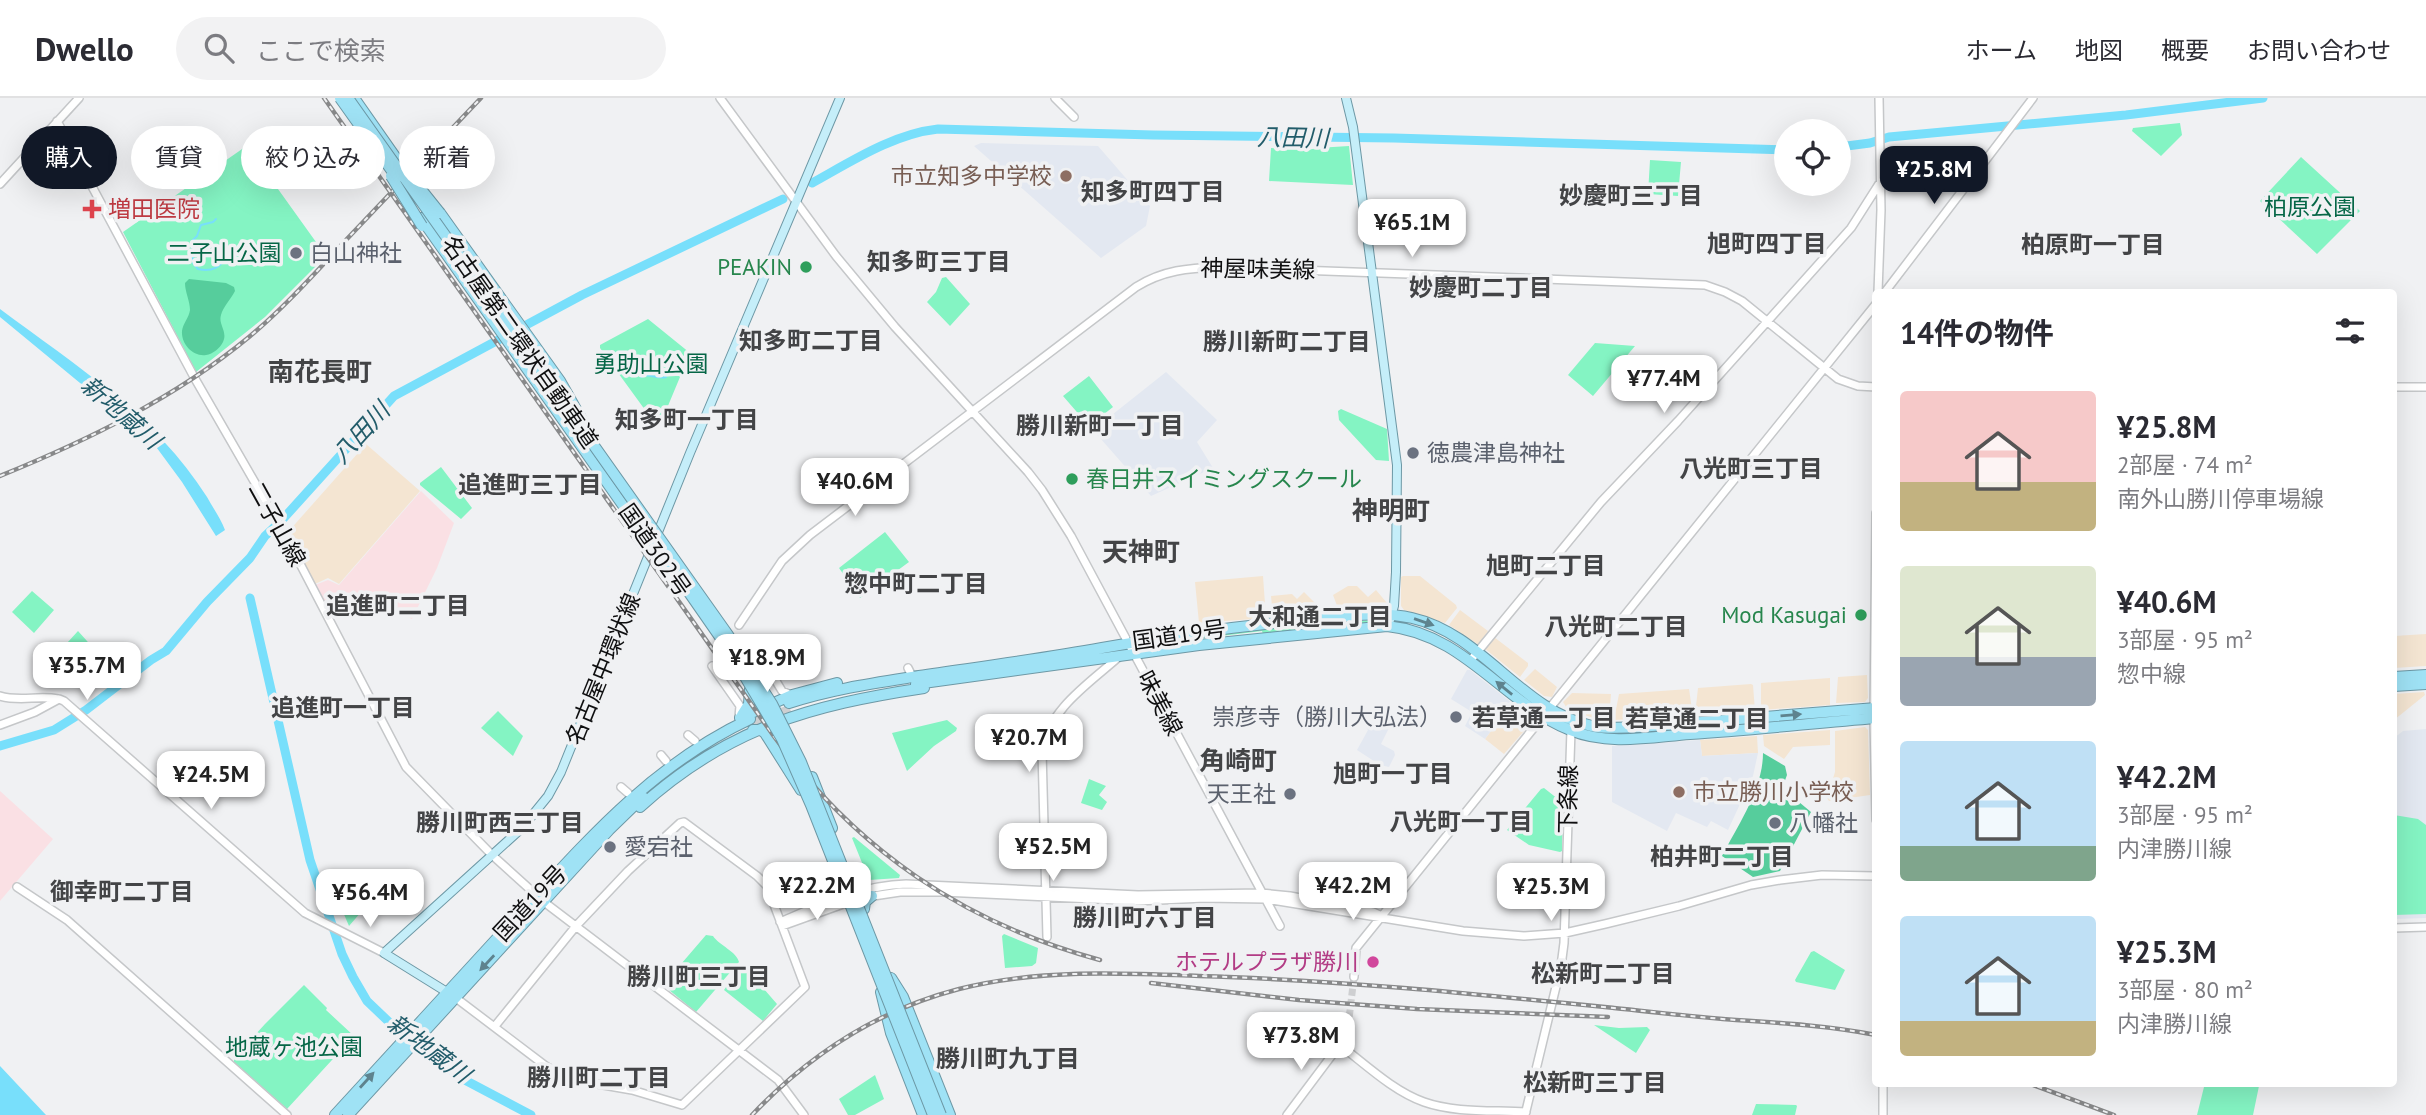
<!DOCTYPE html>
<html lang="ja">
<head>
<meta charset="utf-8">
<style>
	:root { --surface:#fff; --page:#f2f2f3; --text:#2b2b33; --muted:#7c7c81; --line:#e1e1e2; --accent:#111827 }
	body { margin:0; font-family:"PT Sans","Noto Sans JP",sans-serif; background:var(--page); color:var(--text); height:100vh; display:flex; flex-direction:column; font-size:26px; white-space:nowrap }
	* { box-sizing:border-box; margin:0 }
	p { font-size:23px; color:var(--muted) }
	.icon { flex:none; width:38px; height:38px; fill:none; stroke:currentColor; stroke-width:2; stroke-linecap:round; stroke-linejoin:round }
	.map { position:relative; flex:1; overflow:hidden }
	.details { position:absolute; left:1872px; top:191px; width:525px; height:798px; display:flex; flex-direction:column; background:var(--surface); border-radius:7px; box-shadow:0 7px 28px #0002 }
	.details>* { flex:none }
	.top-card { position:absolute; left:21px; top:28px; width:665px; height:63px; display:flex; gap:14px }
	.buttons { position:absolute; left:1774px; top:21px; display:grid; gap:14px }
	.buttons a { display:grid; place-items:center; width:77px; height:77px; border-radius:50%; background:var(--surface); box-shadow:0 7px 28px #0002; font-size:35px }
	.price { position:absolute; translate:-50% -60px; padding:0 16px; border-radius:14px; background:#fff; color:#222; font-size:23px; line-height:46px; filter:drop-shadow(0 2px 4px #0008) }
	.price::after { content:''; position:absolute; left:50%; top:42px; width:21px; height:16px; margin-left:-10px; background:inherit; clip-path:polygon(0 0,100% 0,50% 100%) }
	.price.current { background:var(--accent); color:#fff }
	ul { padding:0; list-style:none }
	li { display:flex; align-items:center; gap:21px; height:175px; padding:0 28px }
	li span { display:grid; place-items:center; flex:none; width:196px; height:140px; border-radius:7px; color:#555 }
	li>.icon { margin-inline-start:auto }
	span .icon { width:84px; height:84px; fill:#fffc; stroke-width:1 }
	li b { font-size:30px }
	h2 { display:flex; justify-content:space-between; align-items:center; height:84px; padding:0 28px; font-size:30px }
	.pill { padding:0 24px; border-radius:32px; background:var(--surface); box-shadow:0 7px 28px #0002; font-size:24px; line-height:63px }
	.pill.current { background:var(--accent); color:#fff }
	header { display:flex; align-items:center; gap:42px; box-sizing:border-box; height:98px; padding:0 35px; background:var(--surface); border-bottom:2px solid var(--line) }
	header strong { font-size:33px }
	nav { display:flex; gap:38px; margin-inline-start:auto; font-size:24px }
	.search { width:490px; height:63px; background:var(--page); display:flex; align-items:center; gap:18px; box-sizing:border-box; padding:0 24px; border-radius:38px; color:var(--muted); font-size:26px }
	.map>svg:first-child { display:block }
	.commercial { fill:#f4e5d2 }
	.industrial { fill:#fae0e4 }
	.built { fill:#e3e8f1 }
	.green { fill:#84f4c3 }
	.forest { fill:#56cd9c }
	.water { fill:#78dffb }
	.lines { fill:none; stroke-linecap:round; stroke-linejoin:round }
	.stream { stroke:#78dffb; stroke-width:2 }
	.river { stroke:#78dffb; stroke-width:9 }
	.secondary-tunnel { stroke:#cecfd1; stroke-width:7; stroke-dasharray:7 3.5; stroke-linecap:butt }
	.highway-tunnel { stroke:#cecfd1; stroke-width:10; stroke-dasharray:10 5; stroke-linecap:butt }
	.secondary-casing { stroke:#c5c7c9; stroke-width:10 }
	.primary-casing { stroke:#6d98a5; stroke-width:10 }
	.highway-casing { stroke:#6d98a5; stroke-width:12 }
	.secondary { stroke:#fff; stroke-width:7 }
	.primary { stroke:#c5eef9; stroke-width:8 }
	.highway { stroke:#9fe2f5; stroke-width:10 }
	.rail-casing { stroke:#88898a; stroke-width:4.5 }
	.rail { stroke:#f0f1f3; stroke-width:2; stroke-dasharray:5; stroke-linecap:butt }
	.highway-bridge-casing { stroke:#6d98a5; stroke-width:12; stroke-linecap:butt }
	.highway-bridge { stroke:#9fe2f5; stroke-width:10 }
	.oneway { fill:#5e838e }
	.education-dot { fill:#8d6e63; stroke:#f0f1f3; stroke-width:2.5 }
	.health-dot { fill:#e0444e; stroke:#f0f1f3; stroke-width:2.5 }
	.worship-dot { fill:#6b7280; stroke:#f0f1f3; stroke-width:2.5 }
	.leisure-dot { fill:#2e9e5b; stroke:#f0f1f3; stroke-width:2.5 }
	.hotel-dot { fill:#d1479c; stroke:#f0f1f3; stroke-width:2.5 }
	.labels { text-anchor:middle; stroke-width:7; stroke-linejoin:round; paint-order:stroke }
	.education-label { font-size:23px; fill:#785e54; stroke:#f0f1f3; text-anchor:end }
	.park-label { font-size:23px; fill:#056646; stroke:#f0f1f3 }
	.health-label { font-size:23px; fill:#be3a42; stroke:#f0f1f3; text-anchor:start }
	.worship-label { font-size:23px; fill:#5b616d; stroke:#f0f1f3; text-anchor:start }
	.leisure-label { font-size:23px; fill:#27864d; stroke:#f0f1f3; text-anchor:end }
	.street-label { font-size:23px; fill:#0f0f10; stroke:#f0f1f3 }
	.hotel-label { font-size:23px; fill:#b23c85; stroke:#f0f1f3; text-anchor:end }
	.water-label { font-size:24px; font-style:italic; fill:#225c6a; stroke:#f0f1f3 }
	.neighbourhood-label { font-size:24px; font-weight:bold; fill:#434446; stroke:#f0f1f3 }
	.quarter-label { font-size:26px; font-weight:bold; fill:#434446; stroke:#f0f1f3 }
</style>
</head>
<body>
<header>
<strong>Dwello</strong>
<div class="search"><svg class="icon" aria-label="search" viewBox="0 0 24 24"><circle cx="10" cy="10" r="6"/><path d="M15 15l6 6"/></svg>ここで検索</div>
<nav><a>ホーム</a><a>地図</a><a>概要</a><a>お問い合わせ</a></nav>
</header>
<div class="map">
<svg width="2426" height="1017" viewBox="0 0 2426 1017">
	<rect width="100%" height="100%" fill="#f0f1f3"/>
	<path class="commercial" d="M366 346 420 393 339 486 328 480 315 486 288 434Z
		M1263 478 1266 520 1199 525 1195 484Z
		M1403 478H1420L1456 507 1457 510 1445 525 1404 512 1401 508V479Z
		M1348 488H1357L1368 499 1376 492 1387 505 1386 510 1339 513 1333 497Z
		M1304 494 1318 508 1333 507 1334 512 1273 519 1271 498 1292 496 1297 501Z
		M1460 512 1488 533 1479 547 1449 527Z
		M2426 536V568L2394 570V538Z
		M1494 539 1528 565V568L1520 579 1484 550Z
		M1535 571 1557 589 1552 599 1544 598 1524 582Z
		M1867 577 1868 600 1865 604 1836 605 1838 579Z
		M1830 580V607L1761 612V585Z
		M1751 586 1753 587 1755 613 1695 617 1698 590Z
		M1689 591 1693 618 1614 622 1619 596Z
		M2424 594 2425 597 2394 622V596Z
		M1572 595 1611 596 1609 622 1594 620 1568 612 1563 604Z
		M1512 605 1530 619 1531 625 1504 656 1485 641Z
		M1865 629 1868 632 1870 697 1829 703 1827 700 1835 674V633Z
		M1830 632V647L1793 649 1784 661 1764 648 1763 637Z
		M1757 638 1758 655 1702 658 1700 642Z"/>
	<path class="industrial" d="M421 393 454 425 437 470 412 521 360 498 336 521H332L315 487 328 482 339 487Z
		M0 693 53 741 0 803Z"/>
	<path class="built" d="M981 45 1098 48 1150 108 1146 128 1101 160 974 48Z
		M1166 274 1217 322 1197 344 1213 370 1151 398 1093 332Z
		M1467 572H1470L1512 605 1485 641 1465 628 1472 614 1451 601Z
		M1371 621 1389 630 1381 646 1394 653 1395 657 1389 669 1380 667 1357 652 1368 632 1365 628Z
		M2426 631V820L2394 821V640L2403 633Z
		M1700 642 1702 658 1758 655 1753 678 1728 732 1711 723 1707 729 1676 715 1667 733 1612 704V648Z"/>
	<path class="green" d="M2180 25 2182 37 2161 58 2132 33 2133 30Z
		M1349 48 1353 87 1269 83 1271 50 1308 52 1317 50Z
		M245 49H248L326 158 265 219 196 274 123 134Z
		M2301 59 2360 113 2317 156 2260 103Z
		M1650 62 1681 64 1678 98 1648 96Z
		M946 179 970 206 950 228 927 204 936 194 942 180Z
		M648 221 690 255 660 327H656L600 250V247Z
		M1595 245 1635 248 1593 298 1568 277Z
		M1089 278 1113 309 1089 328 1063 298Z
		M1341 311 1387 331 1389 363 1376 362 1339 322 1338 313Z
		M441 369 472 410 461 421 420 387V385Z
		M885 434 909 464 860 500 839 470Z
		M32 493 54 512 34 535 12 514Z
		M1375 522 1379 524 1263 536 1262 533 1148 547C1222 532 1299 525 1375 522Z
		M78 533 96 553 73 570 57 556Z
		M498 613 523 638 513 658 481 630Z
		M947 622 957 630 956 633 934 648 907 673 892 635Z
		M1089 681 1106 688 1099 697 1107 704 1102 712 1081 705Z
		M1544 690 1563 705 1562 753 1560 754 1529 747 1507 732 1541 691Z
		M2394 717 2418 721 2426 727V816L2394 817Z
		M854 739 900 777 899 780 869 782 852 740Z
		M354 778 375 798 349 828 337 800Z
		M1004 836 1038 850 1036 865 1032 868 1005 870 1002 838Z
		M706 837 713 838C719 847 737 854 739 864L696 914 663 887Z
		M1814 853 1845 872 1835 892 1796 884 1795 882 1811 854Z
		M742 866 777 906 763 923 724 892Z
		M304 887 327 910 326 912 354 938 287 1011 234 964V960L265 926Z
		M1594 927 1619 930 1647 929 1650 932 1636 955Z
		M875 977 884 1001 855 1017H848L839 1001Z
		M2205 985H2252L2259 988 2253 1017H2197Z
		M1756 1006 1796 1007 1797 1008 1795 1017H1752Z"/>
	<path class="forest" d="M189 181 226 185 234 189 235 193C231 201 223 209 221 217 218 227 228 233 223 244 220 250 213 256 206 257 193 259 181 246 182 233 183 225 189 220 190 212 190 203 185 194 185 185Z
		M1763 655 1785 668 1787 677 1781 693 1789 700 1793 699 1811 714 1780 773 1753 779 1722 758C1738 727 1763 691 1763 655Z"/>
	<path class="water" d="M0 211C75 267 156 318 207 399 213 410 221 421 225 432L216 438 182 384 154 346 0 219Z
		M0 968 46 1017H0Z"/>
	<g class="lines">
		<path class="stream" d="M216 121 213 124 201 127 197 138 192 143 193 165 198 171C212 174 220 170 227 158
			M641 279C650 274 656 282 666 279"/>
		<path class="river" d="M1839 49 1870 45 1889 39 2126 17 2263 0
			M812 85C852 63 893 36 938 31L1153 37 1394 40 1787 52
			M250 500 310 762 342 856 353 879 367 903 389 924 425 953 461 980 531 1017
			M0 648 54 632 86 612 151 562 166 553 207 504 250 460 265 438 282 422 394 298 582 197 783 101"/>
		<path class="secondary-tunnel" d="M1348 929 1354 879"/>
		<path class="highway-tunnel" d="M753 626 792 611"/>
		<g class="secondary-casing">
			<path id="secondary" d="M720 0 836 158 895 229 1028 374 1042 392 1071 438 1280 828
				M1055 0 1074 19
				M57 23 194 279 284 435 406 669 492 757 544 804 778 982 804 1017
				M0 86 79 0
				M1878 194 1881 112 1879 0
				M1885 194 2033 0
				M2394 289H2426
				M1876 415 1874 620 1876 722
				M739 527 782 463 810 437 1136 189C1163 172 1189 170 1219 169L1705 187 1725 194 1742 203 1838 281 1858 288 1876 289
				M764 563 782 593 791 597
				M1470 563 1601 404 1678 323 1851 130 1879 86
				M712 568 740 608 739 619
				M908 570 910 574
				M0 598C19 604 39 597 58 601
				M0 627 35 614 59 601 64 603 305 815 384 855
				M688 637 695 643
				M661 657 666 663
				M621 689 628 695
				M17 789 67 822 287 1017
				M780 824C820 807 862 787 906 786L1138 797 1261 795 1290 798 1373 814 1382 818
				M782 828 860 800 900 794H943L1137 803 1205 800 1265 801 1463 833 1524 838 1565 835 1605 826 1679 808 1751 787 1780 782 1822 777 1876 778
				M2394 830 2426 829
				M1047 839 1042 653C1048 611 1091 584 1121 557
				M1354 879 1356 850 1876 206
				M456 900 547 969 569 981 632 992 682 1007 805 889 767 788 757 778 684 724 680 725 628 773 576 828 495 928
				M1340 947C1365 966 1393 993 1424 1004 1455 1015 1493 1012 1526 1014
				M1883 985V1017
				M1287 1017 1344 941 1348 929
				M1525 1017 1561 868 1564 845 1571 632"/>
		</g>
		<g class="primary-casing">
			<path id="primary" d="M1346 0 1353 29 1397 367 1396 474 1394 508 1390 522
				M450 896 384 855 522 730 548 698 561 674 690 355 840 0"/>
		</g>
		<g class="highway-casing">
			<path id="highway" d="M354 0 410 80
				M440 115 560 283 586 329
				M421 120 658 457
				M2394 579 2426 577
				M916 586 1199 547 1387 528C1465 536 1502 604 1570 632 1608 648 1651 639 1690 636 1752 632 1814 625 1876 620
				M2394 588 2426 586
				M789 605C832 591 875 585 919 578 980 569 1042 561 1102 550 1174 537 1245 527 1317 521 1348 518 1382 513 1412 520 1483 536 1521 613 1592 628 1607 631 1623 630 1639 629L1876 610
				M742 617 749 606 750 591
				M740 620 792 597 837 585
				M753 632H761L765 635 801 692
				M812 679 832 730
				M640 709C727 630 811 607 924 590
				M864 811 865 804 872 798
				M891 880 903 899 950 1017
				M881 894 891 935 923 1017
				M335 1017C394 953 453 888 512 824 585 745 650 668 750 621
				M348 1017 609 732 643 699"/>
		</g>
		<use href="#secondary" class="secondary"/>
		<use href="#primary" class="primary"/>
		<use href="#highway" class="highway"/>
		<g class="rail-casing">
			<path id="rail" d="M324 0 773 637C856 752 964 825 1100 862
				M0 378C88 342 175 300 249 239 284 210 315 175 346 142 391 95 436 47 481 0
				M1151 885 1299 902 1417 911 1608 919
				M2028 985 2114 1017
				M752 1017C810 956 878 912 959 891 1038 871 1118 875 1199 878 1337 882 1475 896 1614 910 1654 914 1695 919 1736 922 1783 925 1830 928 1876 937"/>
		</g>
		<use href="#rail" class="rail"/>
		<g class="highway-bridge-casing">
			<path id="highway-bridge" d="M340 0 397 80
				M348 0 728 537 772 606 801 664 941 1017
				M391 78 422 128
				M416 85 440 115
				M656 447 729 552 782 641 811 707 933 1017"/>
		</g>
		<use href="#highway-bridge" class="highway-bridge"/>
	</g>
	<defs><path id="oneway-solid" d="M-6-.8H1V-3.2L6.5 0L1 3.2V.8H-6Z" transform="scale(1.75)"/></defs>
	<g class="oneway">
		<use href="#oneway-solid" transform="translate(1424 524) rotate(19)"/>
		<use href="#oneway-solid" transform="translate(1504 590) rotate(-141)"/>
		<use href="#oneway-solid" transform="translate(1791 617) rotate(-5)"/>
		<use href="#oneway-solid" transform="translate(487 865) rotate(133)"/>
		<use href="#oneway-solid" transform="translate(367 982) rotate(-48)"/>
	</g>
	<g class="education-dot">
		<circle cx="1066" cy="78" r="7"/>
		<circle cx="1679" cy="694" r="7"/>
	</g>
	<path class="health-dot" d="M88.5 100.5h7v7h7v7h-7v7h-7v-7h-7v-7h7z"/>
	<g class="worship-dot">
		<circle cx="296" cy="155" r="7"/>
		<circle cx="1413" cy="355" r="7"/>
		<circle cx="1456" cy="619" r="7"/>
		<circle cx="1290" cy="696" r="7"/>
		<circle cx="1775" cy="725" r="7"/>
		<circle cx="610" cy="749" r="7"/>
	</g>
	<g class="leisure-dot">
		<circle cx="806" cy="169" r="7"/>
		<circle cx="1072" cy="381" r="7"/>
		<circle cx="1861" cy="517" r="7"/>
	</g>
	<circle class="hotel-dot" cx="1373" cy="864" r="7"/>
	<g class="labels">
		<g class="education-label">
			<text x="1052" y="86">市立知多中学校</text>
			<text x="1693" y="702" text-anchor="start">市立勝川小学校</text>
		</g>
		<g class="park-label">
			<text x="2310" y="117">柏原公園</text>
			<text x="224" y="163">二子山公園</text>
			<text x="651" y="274">勇助山公園</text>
			<text x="294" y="957">地蔵ヶ池公園</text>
		</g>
		<g class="health-label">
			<text x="108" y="119">増田医院</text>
		</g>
		<g class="worship-label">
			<text x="310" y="163">白山神社</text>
			<text x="1427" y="363">徳農津島神社</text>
			<text x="1442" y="627" text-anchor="end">崇彦寺（勝川大弘法）</text>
			<text x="1276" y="704" text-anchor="end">天王社</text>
			<text x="1789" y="733">八幡社</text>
			<text x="624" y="757">愛宕社</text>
		</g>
		<g class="leisure-label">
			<text x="792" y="177">PEAKIN</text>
			<text x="1086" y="389" text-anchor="start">春日井スイミングスクール</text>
			<text x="1847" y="525">Mod Kasugai</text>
		</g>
		<g class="street-label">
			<text transform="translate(1258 171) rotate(1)" y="8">神屋味美線</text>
			<text transform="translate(520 244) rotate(55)" y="8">名古屋第二環状自動車道</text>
			<text transform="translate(277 426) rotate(61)" y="8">二子山線</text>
			<text transform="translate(655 452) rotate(55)" y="8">国道302号</text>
			<text transform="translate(1179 537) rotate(-8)" y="8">国道19号</text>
			<text transform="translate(603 571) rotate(-68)" y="8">名古屋中環状線</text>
			<text transform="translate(1160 605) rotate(62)" y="8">味美線</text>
			<text transform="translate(1568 701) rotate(-89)" y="8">下条線</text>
			<text transform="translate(530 805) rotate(-47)" y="8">国道19号</text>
		</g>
		<g class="hotel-label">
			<text x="1359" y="872">ホテルプラザ勝川</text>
		</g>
		<g class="water-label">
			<text transform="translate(1293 40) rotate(1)" y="8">八田川</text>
			<text transform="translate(121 315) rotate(41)" y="8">新地蔵川</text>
			<text transform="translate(361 335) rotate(-48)" y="8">八田川</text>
			<text transform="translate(429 951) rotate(37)" y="8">新地蔵川</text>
		</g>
		<g class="neighbourhood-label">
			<text x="1153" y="102">知多町四丁目</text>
			<text x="1631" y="106">妙慶町三丁目</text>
			<text x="1767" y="154">旭町四丁目</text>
			<text x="2093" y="155">柏原町一丁目</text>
			<text x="939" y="172">知多町三丁目</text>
			<text x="1481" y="198">妙慶町二丁目</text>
			<text x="811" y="251">知多町二丁目</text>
			<text x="1287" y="252">勝川新町二丁目</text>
			<text x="687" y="330">知多町一丁目</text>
			<text x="1100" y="336">勝川新町一丁目</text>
			<text x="1751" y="379">八光町三丁目</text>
			<text x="530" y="395">追進町三丁目</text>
			<text x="1546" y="476">旭町二丁目</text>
			<text x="916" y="494">惣中町二丁目</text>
			<text x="398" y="516">追進町二丁目</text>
			<text x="1320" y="527">大和通二丁目</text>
			<text x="1616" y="537">八光町二丁目</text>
			<text x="343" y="618">追進町一丁目</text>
			<text x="1544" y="628">若草通一丁目</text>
			<text x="1697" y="629">若草通二丁目</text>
			<text x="1393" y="684">旭町一丁目</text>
			<text x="1461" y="732">八光町一丁目</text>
			<text x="500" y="733">勝川町西三丁目</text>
			<text x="1722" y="767">柏井町二丁目</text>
			<text x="122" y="802">御幸町二丁目</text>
			<text x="1145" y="828">勝川町六丁目</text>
			<text x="1603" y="884">松新町二丁目</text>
			<text x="699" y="887">勝川町三丁目</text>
			<text x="1008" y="969">勝川町九丁目</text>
			<text x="599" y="988">勝川町二丁目</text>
			<text x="1595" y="993">松新町三丁目</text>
		</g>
		<g class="quarter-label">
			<text x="320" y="283">南花長町</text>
			<text x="1391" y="422">神明町</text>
			<text x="1141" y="463">天神町</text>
			<text x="1238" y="672">角崎町</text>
		</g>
	</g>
</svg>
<div class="buttons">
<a><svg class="icon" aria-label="locate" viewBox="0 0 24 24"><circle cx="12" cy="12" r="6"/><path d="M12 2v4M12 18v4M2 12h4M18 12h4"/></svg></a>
</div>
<b class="price current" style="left:1934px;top:108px">¥25.8M</b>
<b class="price" style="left:1412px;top:161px">¥65.1M</b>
<b class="price" style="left:1664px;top:317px">¥77.4M</b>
<b class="price" style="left:855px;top:420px">¥40.6M</b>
<b class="price" style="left:767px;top:596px">¥18.9M</b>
<b class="price" style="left:87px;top:604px">¥35.7M</b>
<b class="price" style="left:1029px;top:676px">¥20.7M</b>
<b class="price" style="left:211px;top:713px">¥24.5M</b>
<b class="price" style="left:1053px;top:785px">¥52.5M</b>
<b class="price" style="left:817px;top:824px">¥22.2M</b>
<b class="price" style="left:1353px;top:824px">¥42.2M</b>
<b class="price" style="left:1551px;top:825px">¥25.3M</b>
<b class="price" style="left:370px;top:831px">¥56.4M</b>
<b class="price" style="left:1301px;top:974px">¥73.8M</b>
<div class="top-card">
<a class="pill current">購入</a>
<a class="pill">賃貸</a>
<a class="pill">絞り込み</a>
<a class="pill">新着</a>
</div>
<section class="details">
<h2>14件の物件<svg class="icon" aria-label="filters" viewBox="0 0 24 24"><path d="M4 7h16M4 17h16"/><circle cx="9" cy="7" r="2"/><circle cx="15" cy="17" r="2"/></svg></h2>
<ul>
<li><span style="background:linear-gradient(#f6c9c9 65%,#c2b280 0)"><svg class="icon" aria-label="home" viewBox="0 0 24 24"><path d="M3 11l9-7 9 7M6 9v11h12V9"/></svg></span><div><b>¥25.8M</b><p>2部屋 · 74 m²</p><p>南外山勝川停車場線</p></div></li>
<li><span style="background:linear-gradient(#dfe7d0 65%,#9aa5b1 0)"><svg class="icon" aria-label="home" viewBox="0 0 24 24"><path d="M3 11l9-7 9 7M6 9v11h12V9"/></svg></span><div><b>¥40.6M</b><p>3部屋 · 95 m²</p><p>惣中線</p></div></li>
<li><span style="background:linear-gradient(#bfe0f5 75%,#7fa58c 0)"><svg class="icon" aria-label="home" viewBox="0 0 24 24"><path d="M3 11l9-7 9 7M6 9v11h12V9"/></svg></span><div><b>¥42.2M</b><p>3部屋 · 95 m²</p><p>内津勝川線</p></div></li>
<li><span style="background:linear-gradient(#bfe0f5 75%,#c2b280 0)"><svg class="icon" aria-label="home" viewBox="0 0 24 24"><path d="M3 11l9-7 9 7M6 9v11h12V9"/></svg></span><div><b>¥25.3M</b><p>3部屋 · 80 m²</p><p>内津勝川線</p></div></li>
</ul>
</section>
</div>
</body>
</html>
